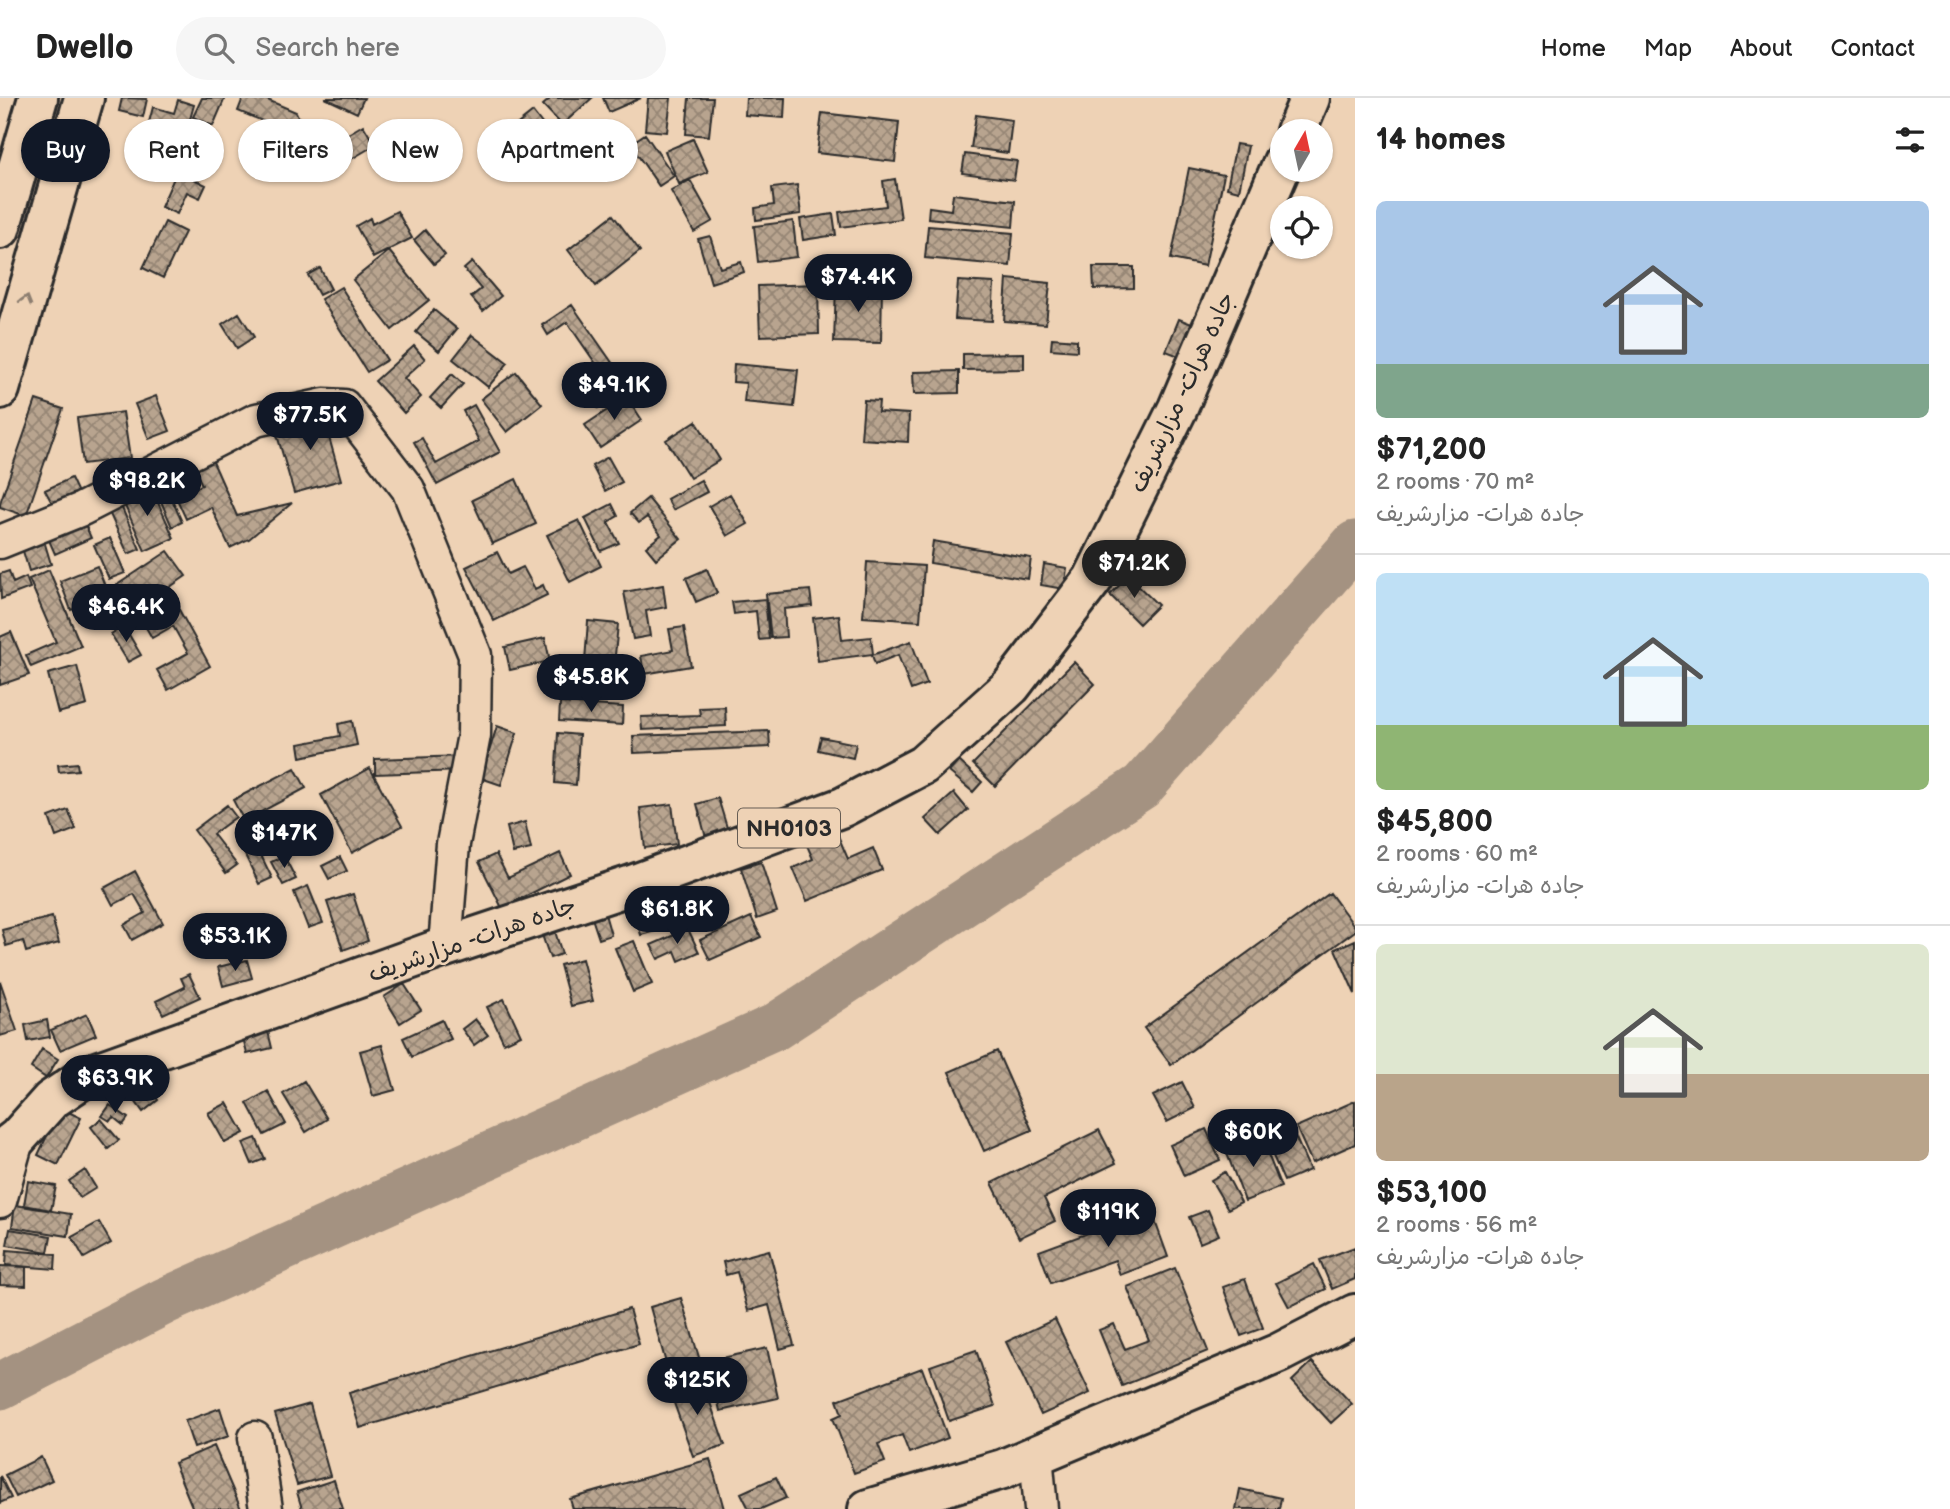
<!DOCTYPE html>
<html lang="en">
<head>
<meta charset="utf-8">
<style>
	:root { --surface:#fff; --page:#f6f6f6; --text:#222; --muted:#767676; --line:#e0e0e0; --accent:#111827 }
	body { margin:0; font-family:"Balsamiq Sans","Playpen Sans Arabic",sans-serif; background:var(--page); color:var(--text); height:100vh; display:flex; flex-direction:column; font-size:26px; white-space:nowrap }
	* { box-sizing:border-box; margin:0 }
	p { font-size:23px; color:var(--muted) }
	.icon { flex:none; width:38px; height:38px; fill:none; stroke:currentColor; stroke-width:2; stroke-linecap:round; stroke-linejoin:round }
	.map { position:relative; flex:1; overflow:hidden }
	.side { display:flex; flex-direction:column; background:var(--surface); width:595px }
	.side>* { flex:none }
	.top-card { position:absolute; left:21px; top:21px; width:665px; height:63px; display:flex; gap:14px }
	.needle { width:46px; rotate:9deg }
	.fabs { position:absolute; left:1270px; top:21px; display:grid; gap:14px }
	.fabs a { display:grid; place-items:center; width:63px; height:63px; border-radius:50%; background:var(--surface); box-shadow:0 2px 5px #0004; font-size:35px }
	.price { position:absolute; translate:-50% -60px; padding:0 16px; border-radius:24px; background:var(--accent); color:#fff; font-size:23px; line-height:46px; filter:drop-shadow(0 2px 4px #0008) }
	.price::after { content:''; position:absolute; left:50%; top:42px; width:21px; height:16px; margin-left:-10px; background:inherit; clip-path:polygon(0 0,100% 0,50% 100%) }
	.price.active { background:#222; color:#fff }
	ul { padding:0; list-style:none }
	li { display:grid; align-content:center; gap:14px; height:371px; padding:0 21px }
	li+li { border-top:2px solid var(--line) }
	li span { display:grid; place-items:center; height:217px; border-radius:10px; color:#555 }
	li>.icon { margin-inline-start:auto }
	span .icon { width:126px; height:126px; fill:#fffc; stroke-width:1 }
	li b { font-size:30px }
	h2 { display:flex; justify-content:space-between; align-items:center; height:84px; padding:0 21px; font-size:30px }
	.pill { padding:0 24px; border-radius:32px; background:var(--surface); box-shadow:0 2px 5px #0004; font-size:24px; line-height:63px }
	.pill.active { background:var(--accent); color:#fff }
	header { display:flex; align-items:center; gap:42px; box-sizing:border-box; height:98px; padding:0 35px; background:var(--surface); border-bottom:2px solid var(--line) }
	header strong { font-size:33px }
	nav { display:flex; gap:38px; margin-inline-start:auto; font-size:24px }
	.search { width:490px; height:63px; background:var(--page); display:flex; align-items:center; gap:18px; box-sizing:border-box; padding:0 24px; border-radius:38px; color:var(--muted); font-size:26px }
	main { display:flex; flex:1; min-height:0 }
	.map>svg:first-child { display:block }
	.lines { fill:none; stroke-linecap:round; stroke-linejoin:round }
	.river { stroke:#a49281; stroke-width:47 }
	.building { fill:url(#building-cross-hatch); stroke:#2b2b2b; stroke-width:2 }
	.minor-casing { stroke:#2b2b2b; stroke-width:37 }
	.major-casing { stroke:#2b2b2b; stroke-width:44 }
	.highway-casing { stroke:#2b2b2b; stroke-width:44 }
	.minor { stroke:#eed2b5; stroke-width:32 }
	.major { stroke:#eed2b5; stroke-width:38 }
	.highway { stroke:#eed2b5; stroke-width:38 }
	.oneway { stroke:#8c7e70 }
	.labels { text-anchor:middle; stroke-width:5; stroke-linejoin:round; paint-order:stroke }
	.shield { fill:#eed2b5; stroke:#665d54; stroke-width:2 }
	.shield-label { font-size:23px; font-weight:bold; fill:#2b2b2b }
	.street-label { font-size:24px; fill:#2b2b2b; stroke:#eed2b5 }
</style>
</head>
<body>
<header>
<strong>Dwello</strong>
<div class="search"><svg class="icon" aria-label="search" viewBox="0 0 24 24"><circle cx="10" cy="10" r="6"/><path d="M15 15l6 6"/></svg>Search here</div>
<nav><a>Home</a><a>Map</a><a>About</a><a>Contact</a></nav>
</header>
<main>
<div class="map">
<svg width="1355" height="1411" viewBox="0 0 1355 1411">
	<defs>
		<pattern id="building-cross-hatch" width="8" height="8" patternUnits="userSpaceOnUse" patternTransform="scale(1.75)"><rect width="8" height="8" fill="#b8a48f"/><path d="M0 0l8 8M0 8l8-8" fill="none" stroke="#968675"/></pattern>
	</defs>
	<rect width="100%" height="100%" fill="#eed2b5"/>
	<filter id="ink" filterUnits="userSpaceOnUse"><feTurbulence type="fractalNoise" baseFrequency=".0143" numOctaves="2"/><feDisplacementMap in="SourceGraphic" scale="14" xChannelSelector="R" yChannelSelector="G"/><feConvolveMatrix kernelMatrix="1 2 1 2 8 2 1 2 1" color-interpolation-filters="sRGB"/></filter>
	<g filter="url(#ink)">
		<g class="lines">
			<path class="river" d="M0 1288 165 1203 775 929 1142 688 1355 446"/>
		</g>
		<path class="building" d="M122 0 147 1 143 19 119 13Z
			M202 0H225L213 28 193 19Z
			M243 0H263L296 14 315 53 305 62 287 33 238 13Z
			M325 0H364L357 15Z
			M551 0H592L562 27 543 7Z
			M603 0H641L609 14Z
			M648 0H671L667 34 645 32Z
			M689 0H713L709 38 686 36Z
			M746 0H785L784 20 745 17Z
			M178 2 194 7 185 39 148 28 153 9 174 15Z
			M533 14 559 48 529 70 517 53 521 49 509 33Z
			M822 15 899 24 895 64 817 55Z
			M976 17 1012 22 1008 55 971 50Z
			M363 27 375 47 328 75 316 55Z
			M645 36 674 78 659 88 630 46Z
			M693 41 708 74 679 86 665 53Z
			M1236 46 1248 48 1239 93 1227 90Z
			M965 56 1017 63 1014 82 962 75Z
			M1189 70 1224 77 1205 168 1171 161Z
			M177 73 206 87 200 100 187 94 177 116 161 109Z
			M895 81 901 121 841 129 839 114 886 108 883 83Z
			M690 82 713 123 694 134 671 93Z
			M797 87 801 116 756 122 755 110 774 107 772 90Z
			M953 96 1015 103 1013 129 928 120 929 109 951 112Z
			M397 113 412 140 373 160 356 128 370 120 372 126Z
			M833 116 836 137 803 142 800 121Z
			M613 117 640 153 596 188 568 152Z
			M793 123 797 159 758 164 754 128Z
			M165 124 185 134 163 180 143 170Z
			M928 128 1013 135 1010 168 925 160Z
			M425 132 445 157 434 166 414 142Z
			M710 138 720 170 741 164 744 174 711 185 698 141Z
			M389 153 429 202 392 232 353 182Z
			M472 164 501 198 483 213 471 199 481 191 464 171Z
			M1093 169H1134V190L1094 191Z
			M320 170 331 191 319 197 308 177Z
			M1007 181 1050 185 1046 226 1004 223Z
			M958 183 994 185 992 223 955 221Z
			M818 186 819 236 760 238 758 188Z
			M836 187 882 189 881 245 834 244Z
			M341 189 387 262 367 274 321 201Z
			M572 207 629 289 598 310 588 295 607 282 567 224 548 237 542 227Z
			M434 212 457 231 439 253 416 234Z
			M239 215 254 239 237 250 222 226Z
			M1179 221 1197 228 1184 260 1166 253Z
			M472 237 508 265 488 289 453 261Z
			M1052 240 1077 242V253L1051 251Z
			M414 248 425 261 404 280 421 299 404 315 375 283Z
			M1024 255V271L963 272V256Z
			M734 266 798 272 794 309 744 304 746 285 733 284Z
			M959 273V295L914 296 913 274Z
			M516 274 542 306 507 334 481 301Z
			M452 276 463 286 441 310 430 300Z
			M156 298 170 333 149 341 135 306Z
			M627 299 642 322 600 350 585 327Z
			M36 302 63 311 26 418 0 409V405Z
			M864 302 879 303 878 314 909 316 908 344 861 341Z
			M474 307 500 354 437 387 414 344 422 340 436 366 479 343 463 313Z
			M337 313 341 328 327 332 341 382 294 395 275 330Z
			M123 314 130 360 83 366 77 320Z
			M696 323 720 362 690 380 666 342Z
			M210 357 237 418 292 405 249 441 230 450 211 409 186 421 166 377 181 370 191 392 202 387 192 365Z
			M608 359 622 384 605 393 592 368Z
			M71 380 79 397 54 409 45 392Z
			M516 381 536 426 492 446 472 402Z
			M701 382 707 394 673 412 667 401Z
			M150 387 174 440 145 453 121 399Z
			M167 390 182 424 172 429 157 394Z
			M730 396 748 426 727 438 709 408Z
			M648 400 681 441 656 461 646 449 661 437 647 419 639 425 630 415Z
			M118 401 140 451 128 456 109 414Z
			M612 406 618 418 608 424 619 445 601 453 585 420Z
			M81 417 91 440 55 456 45 433Z
			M579 422 601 468 570 484 547 437Z
			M42 436 51 466 29 473 20 443Z
			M110 440 125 475 109 481 94 447Z
			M933 443 1031 460 1028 481 930 465Z
			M168 453 186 478 135 513 117 487Z
			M497 454 508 476 523 469 535 491 543 487 547 497 494 523 466 469Z
			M867 464 924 468 920 523 863 519Z
			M1044 466 1067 470 1064 491 1041 487Z
			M97 468 109 498 71 512 60 483Z
			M707 471 717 495 696 504 686 480Z
			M49 472 81 548 31 569 26 557 56 544 29 481Z
			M9 473 13 485 26 479 30 490 1 501 0 476Z
			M1128 478 1158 507 1139 526 1110 497Z
			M663 487 666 509 646 513 650 538 633 541 624 494Z
			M810 492 812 508 784 511 786 539 771 540 766 496Z
			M171 497 210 568 168 592 157 572 188 555 173 528 152 540 137 514Z
			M765 501 769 541 759 542 756 513 734 516 732 504Z
			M839 517 842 542 871 539 873 556 818 563 813 520Z
			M588 523 618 526 613 578 584 576Z
			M124 528 141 557 128 564 111 536Z
			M684 529 691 568 644 576 641 558 673 552 669 531Z
			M11 534 29 577 0 587V539Z
			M545 540 550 563 510 572 505 549Z
			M911 543 927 586 911 592 898 557 875 566 872 557Z
			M1074 564 1095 586 995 688 973 666Z
			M77 568 87 607 58 615 48 576Z
			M560 605 623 609 622 627 559 623Z
			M725 609 726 628 642 632 641 619 700 617 699 610Z
			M352 623 357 647 301 659 299 646 340 638 338 626Z
			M497 628 517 635 501 687 481 680Z
			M769 633 770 649 634 655 633 638Z
			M558 635 579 637 576 687 555 685Z
			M821 639 856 646 853 660 818 652Z
			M463 658V673L375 676V661Z
			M959 663 982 684 973 694 949 674Z
			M77 665 78 672 59 674 58 667Z
			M295 670 306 690 244 723 233 702Z
			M370 670 402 728 352 755 321 697Z
			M954 695 968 712 940 737 925 721Z
			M718 700 728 733 706 740 697 706Z
			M672 706 677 746 645 750 640 710Z
			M227 707 236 719 213 736 237 767 226 775 194 732Z
			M68 712 76 731 56 739 49 719Z
			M525 724 531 751 513 755 507 729Z
			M836 733 848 761 873 750 882 772 807 803 793 770 813 761 806 745Z
			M257 749 272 780 259 786 244 755Z
			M560 755 570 776 502 810 479 764 496 756 508 780Z
			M284 758 296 781 283 787 271 764Z
			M340 759 347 773 329 781 322 768Z
			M761 764 777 814 757 821 741 770Z
			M135 773 163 825 132 842 124 827 145 815 134 796 113 807 104 790Z
			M308 788 323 825 308 830 294 794Z
			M1330 795 1355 829V833L1171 967 1144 930Z
			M353 796 368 843 343 852 327 804Z
			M662 801 670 829 641 837 633 809Z
			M605 816 611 837 599 841 592 820Z
			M52 819 59 845 26 854 23 843 6 848 2 832Z
			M751 819 761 839 710 862 700 842Z
			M554 830 562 856 550 860 541 834Z
			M688 831 699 854 679 863 675 853 658 861 651 847Z
			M1355 842V896L1335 851Z
			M634 843 652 886 633 894 615 850Z
			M582 861 593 903 571 908 560 867Z
			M247 862 252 880 223 888 218 869Z
			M189 876 200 899 163 916 156 903 185 889 181 880Z
			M0 883 17 933 0 938Z
			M404 886 421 912 400 925 384 899Z
			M504 901 521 937 504 945 487 909Z
			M87 916 96 937 60 952 51 932Z
			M475 921 488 937 474 947 462 931Z
			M47 922 50 939 28 943 25 927Z
			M442 922 451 941 412 959 403 940Z
			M267 929 272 950 247 956 242 935Z
			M382 947 395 992 373 998 360 953Z
			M42 951 58 961 46 980 31 970Z
			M997 953 1032 1032 984 1053 949 974Z
			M143 981 158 1002 143 1014 127 992Z
			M304 983 327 1021 306 1034 283 996Z
			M1182 984 1195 1010 1167 1024 1153 998Z
			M268 993 286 1026 264 1037 247 1005Z
			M1355 1003V1046L1312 1065 1296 1029Z
			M227 1005 244 1035 225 1045 208 1015Z
			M110 1007 128 1020 123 1027 113 1019 110 1023 102 1018Z
			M60 1010 81 1020 58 1067 38 1057Z
			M101 1021 119 1042 108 1051 91 1029Z
			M1291 1029 1310 1072 1284 1083 1265 1040Z
			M1206 1031 1220 1062 1184 1078 1170 1047Z
			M1099 1032 1116 1065 1044 1100 1055 1123 1019 1140 992 1085Z
			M1261 1039 1281 1089 1245 1103 1226 1053Z
			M256 1040 265 1061 252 1066 243 1045Z
			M85 1072 96 1090 80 1100 69 1083Z
			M1225 1074 1241 1104 1228 1111 1211 1082Z
			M28 1083 56 1088 51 1112 24 1107Z
			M15 1107 71 1116 68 1138 12 1129Z
			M1151 1112 1168 1159 1120 1177 1115 1162 1051 1185 1039 1153Z
			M1208 1112 1219 1137 1200 1145 1189 1119Z
			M99 1124 111 1145 84 1160 72 1139Z
			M10 1131 51 1138 48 1154 7 1147Z
			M1355 1149V1181L1332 1191 1320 1162Z
			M7 1152 56 1156 55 1171 6 1167Z
			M769 1152 794 1247 780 1251 769 1207 748 1213 737 1174 726 1177 723 1164Z
			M1314 1166 1326 1191 1289 1209 1276 1185Z
			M0 1168 26 1169V1188L0 1187Z
			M1175 1170 1208 1253 1122 1288 1099 1232 1114 1226 1125 1251 1149 1242 1127 1189Z
			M1245 1181 1263 1230 1241 1238 1223 1189Z
			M681 1200 702 1269 670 1279 650 1209Z
			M629 1211 639 1246 360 1330 349 1295Z
			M1055 1221 1090 1295 1041 1317 1006 1244Z
			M767 1250 778 1300 720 1313 709 1263Z
			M976 1252 995 1308 949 1323 930 1268Z
			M1312 1264 1352 1306 1331 1325 1292 1283Z
			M922 1270 948 1340 909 1355 902 1337 878 1346 885 1364 854 1375 833 1320 842 1316 837 1302Z
			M701 1279 725 1347 693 1358 669 1291Z
			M310 1306 330 1378 297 1387 275 1316Z
			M220 1310 229 1338 194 1350 185 1323Z
			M214 1348 241 1411H193L174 1365Z
			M41 1359 52 1382 16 1399 5 1377Z
			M710 1361 724 1411H573L570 1401Z
			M0 1378 11 1400 0 1405Z
			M776 1379 786 1400 761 1411H749L741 1395Z
			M334 1382 343 1411H302L297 1394Z
			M1240 1391 1281 1400 1279 1411H1236Z"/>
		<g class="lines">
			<g class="minor-casing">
				<path id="minor" d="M0 444 82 411 256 322 324 307 344 308 408 391 475 557 474 637 453 746 445 849
					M0 1103 18 1039
					M255 1340 266 1411
					M1036 1357 1041 1411"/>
			</g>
			<g class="major-casing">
				<path id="major" d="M0 131 38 0
					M0 291 84 0
					M868 1411 1003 1371 1279 1255 1355 1216"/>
			</g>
			<g class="highway-casing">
				<path id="highway" d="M1296 33 1310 0
					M0 1053 18 1039 51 1002 88 977 445 849 632 787 843 709 923 667 1011 588 1093 481 1178 310 1283 64"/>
			</g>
			<use href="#minor" class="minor"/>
			<use href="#major" class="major"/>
			<use href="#highway" class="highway"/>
		</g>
		<defs><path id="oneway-chevron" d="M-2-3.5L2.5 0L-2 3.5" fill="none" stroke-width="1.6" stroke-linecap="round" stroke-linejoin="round" transform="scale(1.75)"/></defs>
		<use class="oneway" href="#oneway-chevron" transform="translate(26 202) rotate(-74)"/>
	</g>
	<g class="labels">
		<rect class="shield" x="738" y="710.5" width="102" height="39" rx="5"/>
		<g class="shield-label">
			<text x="789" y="738">NH0103</text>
		</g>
		<g class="street-label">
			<text transform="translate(1182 294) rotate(-65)" y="8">جاده هرات- مزارشریف</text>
			<text transform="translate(472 841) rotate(-19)" y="8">جاده هرات- مزارشریف</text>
		</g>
	</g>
</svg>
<div class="fabs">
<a><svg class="needle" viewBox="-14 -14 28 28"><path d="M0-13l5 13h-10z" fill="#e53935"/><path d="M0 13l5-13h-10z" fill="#767676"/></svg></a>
<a><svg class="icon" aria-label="locate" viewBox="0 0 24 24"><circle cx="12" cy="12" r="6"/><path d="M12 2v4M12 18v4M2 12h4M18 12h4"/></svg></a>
</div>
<b class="price" style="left:858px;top:216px">$74.4K</b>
<b class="price" style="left:614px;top:324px">$49.1K</b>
<b class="price" style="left:310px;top:354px">$77.5K</b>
<b class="price" style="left:147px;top:420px">$98.2K</b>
<b class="price active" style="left:1134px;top:502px">$71.2K</b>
<b class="price" style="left:126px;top:546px">$46.4K</b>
<b class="price" style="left:591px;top:616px">$45.8K</b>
<b class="price" style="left:284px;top:772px">$147K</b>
<b class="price" style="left:677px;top:848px">$61.8K</b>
<b class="price" style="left:235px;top:875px">$53.1K</b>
<b class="price" style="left:115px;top:1017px">$63.9K</b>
<b class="price" style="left:1253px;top:1071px">$60K</b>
<b class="price" style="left:1108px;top:1151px">$119K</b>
<b class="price" style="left:697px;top:1319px">$125K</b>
<div class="top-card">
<a class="pill active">Buy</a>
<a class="pill">Rent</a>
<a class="pill">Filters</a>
<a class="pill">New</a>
<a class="pill">Apartment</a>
</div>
</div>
<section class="side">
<h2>14 homes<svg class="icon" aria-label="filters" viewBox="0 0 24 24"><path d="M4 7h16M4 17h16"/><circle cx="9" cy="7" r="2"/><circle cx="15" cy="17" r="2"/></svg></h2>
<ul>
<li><span style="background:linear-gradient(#a9c7e8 75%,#7fa58c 0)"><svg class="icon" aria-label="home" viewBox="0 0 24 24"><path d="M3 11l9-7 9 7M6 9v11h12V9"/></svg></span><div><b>$71,200</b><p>2 rooms · 70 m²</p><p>جاده هرات- مزارشریف</p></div></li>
<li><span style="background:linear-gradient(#bfe0f5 70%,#8fb573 0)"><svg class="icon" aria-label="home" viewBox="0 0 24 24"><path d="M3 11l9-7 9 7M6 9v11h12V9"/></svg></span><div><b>$45,800</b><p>2 rooms · 60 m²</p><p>جاده هرات- مزارشریف</p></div></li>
<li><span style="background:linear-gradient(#dfe7d0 60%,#b9a48a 0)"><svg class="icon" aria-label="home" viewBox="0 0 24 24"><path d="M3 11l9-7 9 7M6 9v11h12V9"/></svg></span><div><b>$53,100</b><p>2 rooms · 56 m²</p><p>جاده هرات- مزارشریف</p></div></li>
</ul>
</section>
</main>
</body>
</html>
